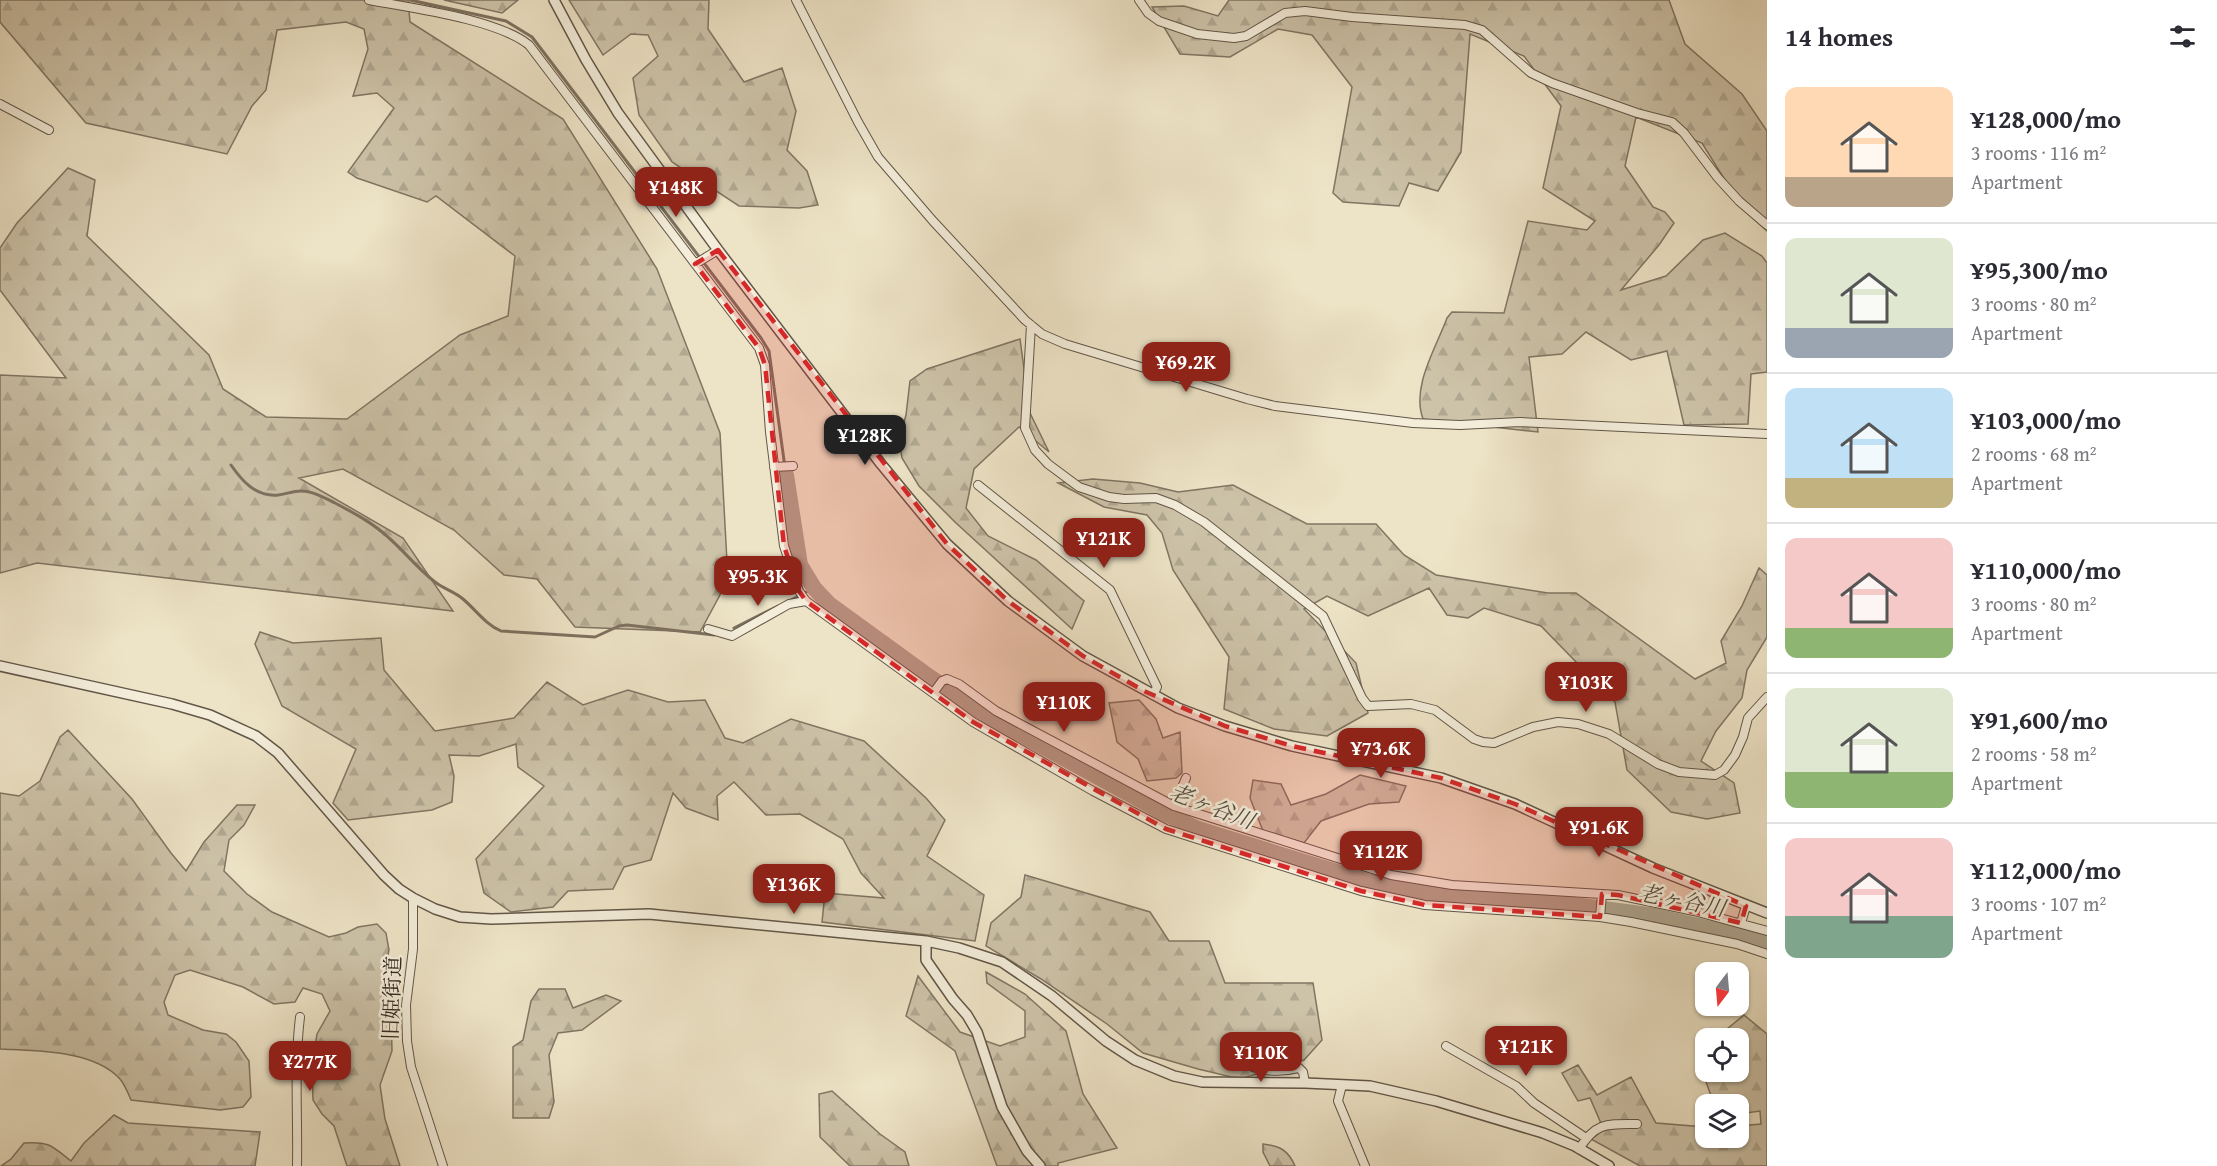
<!DOCTYPE html>
<html lang="en">
<head>
<meta charset="utf-8">
<style>
	:root { --surface:#fff; --page:#f2f2f3; --text:#2b2b33; --muted:#7c7c81; --line:#e1e1e2; --accent:#8f2418 }
	body { margin:0; font-family:"Gentium Book Plus","Noto Serif JP",serif; background:var(--page); color:var(--text); height:100vh; display:flex; flex-direction:column; font-size:22px; white-space:nowrap }
	* { box-sizing:border-box; margin:0 }
	p { font-size:20px; color:var(--muted) }
	.icon { flex:none; width:33px; height:33px; fill:none; stroke:currentColor; stroke-width:2; stroke-linecap:round; stroke-linejoin:round }
	.map { position:relative; flex:1; overflow:hidden }
	.side { display:flex; flex-direction:column; background:var(--surface); width:450px }
	.side>* { flex:none }
	.needle { width:39px; rotate:196deg }
	.tools { position:absolute; left:1695px; top:962px; display:grid; gap:12px }
	.tools a { display:grid; place-items:center; width:54px; height:54px; border-radius:12px; background:var(--surface); box-shadow:0 2px 4px #0004; font-size:30px }
	.price { position:absolute; translate:-50% -51px; padding:0 14px; border-radius:12px; background:var(--accent); color:#fff; font-size:20px; line-height:39px; filter:drop-shadow(0 2px 3px #0008) }
	.price::after { content:''; position:absolute; left:50%; top:36px; width:18px; height:14px; margin-left:-9px; background:inherit; clip-path:polygon(0 0,100% 0,50% 100%) }
	.price.current { background:#222; color:#fff }
	ul { padding:0; list-style:none }
	li { display:flex; align-items:center; gap:18px; height:150px; padding:0 18px }
	li+li { border-top:2px solid var(--line) }
	li span { display:grid; place-items:center; flex:none; width:168px; height:120px; border-radius:12px; color:#555 }
	li>.icon { margin-inline-start:auto }
	span .icon { width:72px; height:72px; fill:#fffc; stroke-width:1 }
	li b { font-size:26px }
	h2 { display:flex; justify-content:space-between; align-items:center; height:72px; padding:0 18px; font-size:26px }
	main { display:flex; flex:1; min-height:0 }
	.map>svg:first-child { display:block }
	.forest { fill:url(#forest-firs); stroke:#807563; stroke-width:1.5 }
	.lines { fill:none; stroke-linecap:round; stroke-linejoin:round }
	.stream { stroke:#7d7160; stroke-width:3 }
	.river { stroke:#aea38d; stroke-width:16 }
	.minor-casing { stroke:#625647; stroke-width:10 }
	.tertiary-casing { stroke:#625647; stroke-width:12 }
	.minor { stroke:#f3edda; stroke-width:8 }
	.tertiary { stroke:#f3edda; stroke-width:9 }
	.marked { fill:#d62828; fill-opacity:0.2; stroke:#d62828; stroke-width:4.5; stroke-dasharray:12 8; stroke-linejoin:round }
	.labels { text-anchor:middle; stroke-width:5; stroke-linejoin:round; paint-order:stroke }
	.street-label { font-size:21px; fill:#33271d; stroke:#f3edda }
	.water-label { font-size:22px; font-style:italic; fill:#584c3f; stroke:#f3edda }
</style>
</head>
<body>
<main>
<div class="map">
<svg width="1767" height="1166" viewBox="0 0 1767 1166">
	<defs>
		<pattern id="forest-firs" width="22" height="20" patternUnits="userSpaceOnUse" patternTransform="scale(1.5)"><rect width="22" height="20" fill="#cdc3a9"/><path d="M5 1l3.5 6h-7zM16 11l3.5 6h-7z" fill="#b0a891"/></pattern>
	</defs>
	<rect width="100%" height="100%" fill="#ede3c6"/>
	<filter id="stains"><feTurbulence type="fractalNoise" baseFrequency=".00333" numOctaves="4"/><feColorMatrix values="0 0 0 0 .2 0 0 0 0 .09 0 0 0 0 .02 0 0 0 .5 -.17"/></filter>
	<radialGradient id="worn" r=".72"><stop offset=".6" stop-color="#630" stop-opacity="0"/><stop offset="1" stop-color="#630" stop-opacity=".3"/></radialGradient>
	<path class="forest" d="M0 0H408L410 22 563 119 657 269 720 433 728 580 700 632 575 627 537 579 504 575 454 530 343 469 299 478 403 538 453 611 37 563 0 573V375L66 378 0 290V248L17 223 68 168 95 180 87 236 209 355 223 389 266 417 347 419 460 335 508 316 515 256 436 196 427 202 357 178 348 172 394 108 377 93 353 96 368 49 364 29 346 22 277 30 266 90 252 106 227 154 86 123 0 22Z
		M444 0H518L502 13Z
		M569 0H709L708 29 744 82 782 68 796 111 787 150 807 171 818 205 799 208 739 206 672 162 639 115 633 78 658 56 648 35 631 34 603 55Z
		M1229 0H1669L1685 44 1742 94 1767 131V231L1743 209 1702 143 1636 117 1625 166 1653 207 1665 212 1674 223 1659 245 1621 290 1666 276 1703 240 1725 233 1762 256 1767 263V372L1751 374 1748 424 1684 425 1667 351 1631 360 1586 332 1562 354 1529 357 1538 432 1423 419C1411 387 1436 348 1447 318L1452 312 1504 313 1528 221 1587 230 1595 221 1543 188 1561 106 1524 56 1470 34 1461 152 1438 191 1409 183 1399 206 1343 202 1333 193 1352 87 1312 35 1278 29 1230 57 1180 54 1152 7 1184 6 1218 16Z
		M1020 339 1030 413 1049 452 1019 427 974 469 966 508 988 536 1036 560 1084 601 1072 629 956 523 919 486 902 458 899 440 906 415 910 381 927 369Z
		M1093 479 1140 483 1178 492 1233 485 1307 524H1376L1404 555 1436 575 1548 593H1576L1695 679 1726 663 1721 641 1742 606 1759 568 1767 575V637L1747 670 1742 698 1716 731 1701 761 1734 783 1740 813 1707 819 1671 812 1627 770 1615 702 1541 626 1484 608 1468 618 1447 615 1429 588 1368 616 1327 596 1304 609 1356 663 1368 713 1327 736 1274 729 1224 709 1229 657 1173 570 1162 533 1147 515 1104 507 1058 483Z
		M260 632 293 643 381 638 384 670 435 731 514 718 547 682 583 705 628 690 668 702 705 700 725 738 743 743 791 719 864 741 926 798 945 820 927 856 984 895 975 941 822 922 825 893 884 898 861 873 843 839 800 814 766 815 734 782 717 796 718 820 686 808 673 793 651 860 624 867 613 889 568 891 553 907 511 912 484 893 476 859 544 786 518 767 516 744 479 756 449 755 454 776 452 802 432 810 348 820 333 803 356 749 282 706 255 644Z
		M1139 700 1156 719 1163 738 1180 732 1182 773 1176 778 1147 781 1138 759 1117 742 1109 703Z
		M68 730 132 799 171 853 186 871 204 842 237 805H255L244 825 229 840 224 871 247 894 272 912 329 937 346 933 358 927 377 924 386 933 389 950 383 982 391 1005 392 1051 380 1085 385 1119 400 1166H347L334 1126 322 1114 313 1100 312 1066 317 1034 330 1011 322 994 303 988 295 1002 274 1004 243 987 190 970 175 975 164 1002 168 1015 203 1030 226 1034 236 1042 249 1061 251 1097 243 1107 220 1110 131 1100C128 1093 125 1085 120 1079 94 1050 37 1051 0 1049V793L19 796 40 781 60 737Z
		M1360 775 1406 786 1399 802 1369 804 1321 821 1304 843 1263 831 1250 798 1253 780 1281 784 1291 805 1326 794Z
		M1025 875 1150 912 1169 941H1209L1225 983H1313L1322 1040 1304 1060 1240 1079 1198 1069 1143 1053 1107 1024 1041 979 986 946 991 923 1021 897Z
		M986 972 1025 994 1066 1031 1083 1094 1117 1148 1058 1163V1166H997L955 1051 906 1016 918 976 960 1032 1000 1046 1025 1037V1011L987 983Z
		M539 989H565L573 1008 606 995 621 1001 582 1030 558 1033 549 1055 554 1102 549 1118H513V1047L523 1040 531 1001Z
		M1744 1015 1767 1034V1166H1640L1589 1138 1603 1128 1590 1098 1578 1101 1562 1073 1578 1065 1597 1095 1631 1077 1656 1123 1705 1127 1706 1137H1738L1739 1126 1761 1124 1760 1111 1739 1114 1738 1104H1714L1696 1054 1705 1046 1706 1071H1738V1038H1716Z
		M832 1091 880 1134 905 1152 909 1166H850L820 1137 819 1094Z
		M114 1115 128 1123 260 1132 255 1166H1L11 1159 24 1143C49 1141 52 1146 71 1161L84 1143Z
		M1263 1144C1280 1146 1288 1150 1295 1166H1270L1263 1152Z"/>
	<g class="lines">
		<path class="stream" d="M410 0 506 21 532 37 761 338 769 351 786 475
			M231 465C242 481 256 497 278 495 286 494 293 491 301 491 313 491 325 498 335 503 354 513 373 523 389 538 405 552 418 569 435 582 444 589 455 592 463 599 476 610 485 624 501 631L595 637 619 626 627 625 714 635
			M787 602 814 588
			M734 628 778 606"/>
		<path class="river" d="M786 475 800 565 814 588 829 604 924 673 985 715 1162 812 1198 829 1366 881 1435 895 1545 901 1655 916 1767 942"/>
		<g class="minor-casing">
			<path id="minor" d="M369 0C411 8 497 19 529 45L759 348 765 365 770 432 784 546 799 591 806 601 973 722 1093 791 1166 829 1361 891 1425 905 1600 917 1631 922 1737 944 1767 954
				M796 0 858 122 878 157 933 221 1025 320 1042 334 1065 344 1247 399 1275 406 1413 423 1460 425 1520 422 1767 434
				M1139 0 1148 13 1159 21 1197 34 1234 38 1246 36 1285 13 1305 11 1352 17 1465 25 1482 30 1531 73 1552 83 1637 113 1672 122 1684 133 1718 178 1739 201 1767 225
				M0 104 49 130
				M695 264 718 250
				M1031 325 1025 428 1035 450 1048 464 1079 487 1109 497 1124 499 1156 498 1175 505 1204 522 1323 616 1362 698 1368 706 1411 704 1435 710 1474 739 1483 742 1494 743 1533 727 1558 722 1578 724 1609 734 1658 764 1679 772 1715 775 1724 770 1735 755 1743 737 1748 718 1767 697
				M774 467 793 466
				M978 485 1110 590 1157 687 1153 695
				M708 629 732 636 789 604 806 601
				M934 692 942 681 947 679 959 684 996 711 1174 806 1391 875 1452 885 1618 895 1694 911 1767 931
				M1174 806 1186 778
				M413 898V949L406 1005 407 1041 411 1067 443 1166
				M1600 917 1602 894
				M1741 923 1746 906
				M1446 1046 1516 1086 1534 1103 1586 1138
				M1237 1060C1257 1071 1276 1074 1299 1068L1303 1072 1305 1083
				M1342 1085 1338 1101 1365 1166
				M1579 1149C1596 1122 1607 1124 1637 1124
				M297 1166C298 1116 294 1067 300 1017"/>
		</g>
		<g class="tertiary-casing">
			<path id="tertiary" d="M554 0 586 60 618 113 718 250 881 464 947 544 1008 601 1083 656 1178 708 1225 726 1292 746 1441 778 1515 804 1653 868 1767 913
				M0 666 172 704 210 715 256 736 278 753 384 875 399 889 413 898 435 909 460 917 491 919 649 914 926 941 959 948 1002 962 1052 996 1106 1041 1135 1060 1174 1076 1202 1082 1305 1083 1370 1086 1436 1101 1543 1133 1575 1146 1609 1166
				M926 941V960L953 999 967 1015 977 1032 1002 1107 1027 1151 1040 1166"/>
		</g>
		<use href="#minor" class="minor"/>
		<use href="#tertiary" class="tertiary"/>
	</g>
	<path class="marked" d="M718 250 947 544 1008 601 1083 656 1144 691 1225 726 1292 746 1441 778 1515 804 1746 906 1741 923 1618 895 1602 894 1600 917 1425 905 1361 891 1166 829 973 722 806 601 799 591 784 546 765 365 759 348 695 264Z"/>
	<g class="labels">
		<g class="street-label">
			<text transform="translate(392 998) rotate(-88)" y="7">旧姫街道</text>
		</g>
		<g class="water-label">
			<text transform="translate(1212 806) rotate(21)" y="8">老ヶ谷川</text>
			<text transform="translate(1682 900) rotate(11)" y="8">老ヶ谷川</text>
		</g>
	</g>
	<rect width="100%" height="100%" filter="url(#stains)"/>
	<rect width="100%" height="100%" fill="url(#worn)"/>
</svg>
<div class="tools">
<a><svg class="needle" viewBox="-14 -14 28 28"><path d="M0-13l5 13h-10z" fill="#e53935"/><path d="M0 13l5-13h-10z" fill="#7c7c81"/></svg></a>
<a><svg class="icon" aria-label="locate" viewBox="0 0 24 24"><circle cx="12" cy="12" r="6"/><path d="M12 2v4M12 18v4M2 12h4M18 12h4"/></svg></a>
<a><svg class="icon" aria-label="layers" viewBox="0 0 24 24"><path d="M12 4l9 5-9 5-9-5zM3 14l9 5 9-5"/></svg></a>
</div>
<b class="price" style="left:676px;top:218px">¥148K</b>
<b class="price" style="left:1186px;top:393px">¥69.2K</b>
<b class="price current" style="left:865px;top:466px">¥128K</b>
<b class="price" style="left:1104px;top:569px">¥121K</b>
<b class="price" style="left:758px;top:607px">¥95.3K</b>
<b class="price" style="left:1586px;top:713px">¥103K</b>
<b class="price" style="left:1064px;top:733px">¥110K</b>
<b class="price" style="left:1381px;top:779px">¥73.6K</b>
<b class="price" style="left:1599px;top:858px">¥91.6K</b>
<b class="price" style="left:1381px;top:882px">¥112K</b>
<b class="price" style="left:794px;top:915px">¥136K</b>
<b class="price" style="left:1526px;top:1077px">¥121K</b>
<b class="price" style="left:1261px;top:1083px">¥110K</b>
<b class="price" style="left:310px;top:1092px">¥277K</b>
</div>
<section class="side">
<h2>14 homes<svg class="icon" aria-label="filters" viewBox="0 0 24 24"><path d="M4 7h16M4 17h16"/><circle cx="9" cy="7" r="2"/><circle cx="15" cy="17" r="2"/></svg></h2>
<ul>
<li><span style="background:linear-gradient(#ffd9b3 75%,#b9a48a 0)"><svg class="icon" aria-label="home" viewBox="0 0 24 24"><path d="M3 11l9-7 9 7M6 9v11h12V9"/></svg></span><div><b>¥128,000/mo</b><p>3 rooms · 116 m²</p><p>Apartment</p></div></li>
<li><span style="background:linear-gradient(#dfe7d0 75%,#9aa5b1 0)"><svg class="icon" aria-label="home" viewBox="0 0 24 24"><path d="M3 11l9-7 9 7M6 9v11h12V9"/></svg></span><div><b>¥95,300/mo</b><p>3 rooms · 80 m²</p><p>Apartment</p></div></li>
<li><span style="background:linear-gradient(#bfe0f5 75%,#c2b280 0)"><svg class="icon" aria-label="home" viewBox="0 0 24 24"><path d="M3 11l9-7 9 7M6 9v11h12V9"/></svg></span><div><b>¥103,000/mo</b><p>2 rooms · 68 m²</p><p>Apartment</p></div></li>
<li><span style="background:linear-gradient(#f6c9c9 75%,#8fb573 0)"><svg class="icon" aria-label="home" viewBox="0 0 24 24"><path d="M3 11l9-7 9 7M6 9v11h12V9"/></svg></span><div><b>¥110,000/mo</b><p>3 rooms · 80 m²</p><p>Apartment</p></div></li>
<li><span style="background:linear-gradient(#dfe7d0 70%,#8fb573 0)"><svg class="icon" aria-label="home" viewBox="0 0 24 24"><path d="M3 11l9-7 9 7M6 9v11h12V9"/></svg></span><div><b>¥91,600/mo</b><p>2 rooms · 58 m²</p><p>Apartment</p></div></li>
<li><span style="background:linear-gradient(#f6c9c9 65%,#7fa58c 0)"><svg class="icon" aria-label="home" viewBox="0 0 24 24"><path d="M3 11l9-7 9 7M6 9v11h12V9"/></svg></span><div><b>¥112,000/mo</b><p>3 rooms · 107 m²</p><p>Apartment</p></div></li>
</ul>
</section>
</main>
</body>
</html>
